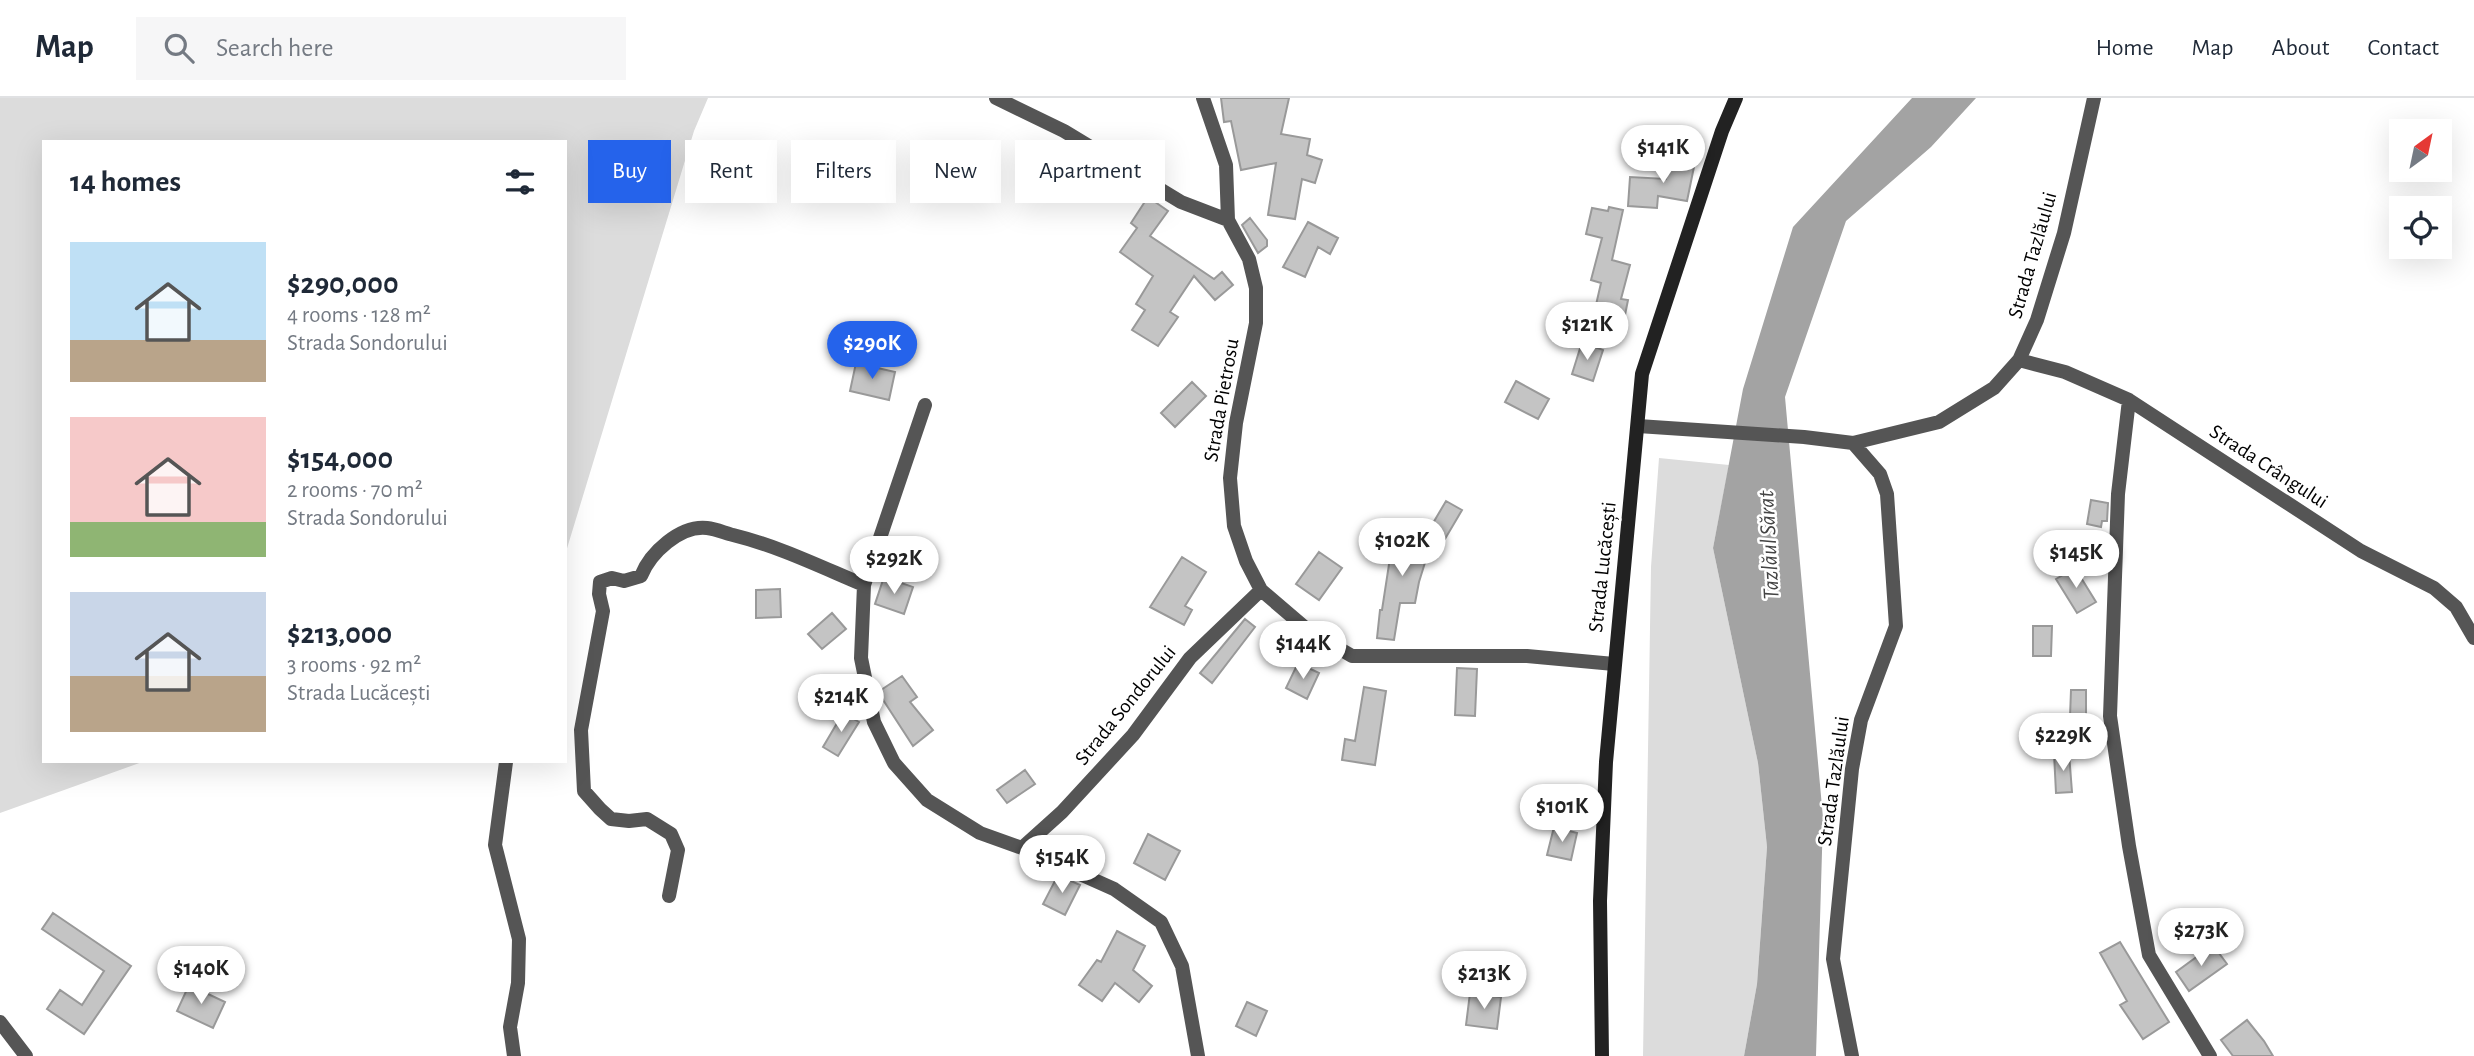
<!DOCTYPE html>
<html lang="en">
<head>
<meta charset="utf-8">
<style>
	:root { --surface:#fff; --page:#f6f6f7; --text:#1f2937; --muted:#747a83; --line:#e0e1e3; --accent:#2563eb }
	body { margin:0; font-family:"Alegreya Sans",sans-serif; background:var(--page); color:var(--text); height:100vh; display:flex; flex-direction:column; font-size:26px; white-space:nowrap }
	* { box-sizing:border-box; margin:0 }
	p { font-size:23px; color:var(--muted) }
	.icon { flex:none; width:38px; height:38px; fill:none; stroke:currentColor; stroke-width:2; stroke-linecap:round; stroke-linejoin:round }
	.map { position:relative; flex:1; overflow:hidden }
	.drawer { position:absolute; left:42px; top:42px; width:525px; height:623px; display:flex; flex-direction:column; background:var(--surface); border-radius:0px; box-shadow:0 7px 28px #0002 }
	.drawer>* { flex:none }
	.banner { position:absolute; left:588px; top:42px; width:665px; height:63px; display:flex; gap:14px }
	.needle { width:46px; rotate:33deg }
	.controls { position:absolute; left:2389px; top:21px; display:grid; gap:14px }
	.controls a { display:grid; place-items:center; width:63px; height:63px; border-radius:0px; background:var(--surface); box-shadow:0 7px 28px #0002; font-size:35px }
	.price { position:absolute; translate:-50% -60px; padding:0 16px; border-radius:24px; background:#fff; color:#222; font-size:23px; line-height:46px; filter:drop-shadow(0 2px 4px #0008) }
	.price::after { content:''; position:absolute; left:50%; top:42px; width:21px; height:16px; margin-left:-10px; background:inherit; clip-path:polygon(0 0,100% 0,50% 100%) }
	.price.current { background:var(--accent); color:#fff }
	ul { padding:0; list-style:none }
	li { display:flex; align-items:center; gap:21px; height:175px; padding:0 28px }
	li span { display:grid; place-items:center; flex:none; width:196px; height:140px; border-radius:0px; color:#555 }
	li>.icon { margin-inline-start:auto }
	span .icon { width:84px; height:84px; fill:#fffc; stroke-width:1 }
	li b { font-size:30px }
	h2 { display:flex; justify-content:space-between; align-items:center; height:84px; padding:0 28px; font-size:30px }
	.pill { padding:0 24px; border-radius:0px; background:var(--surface); box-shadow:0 7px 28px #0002; font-size:24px; line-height:63px }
	.pill.current { background:var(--accent); color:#fff }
	header { display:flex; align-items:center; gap:42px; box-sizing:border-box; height:98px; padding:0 35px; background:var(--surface); border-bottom:2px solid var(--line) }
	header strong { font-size:33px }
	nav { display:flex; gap:38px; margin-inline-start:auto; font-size:24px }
	.search { width:490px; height:63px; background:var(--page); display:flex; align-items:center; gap:18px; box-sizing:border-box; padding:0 24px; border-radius:0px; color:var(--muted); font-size:26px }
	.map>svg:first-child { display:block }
	.green { fill:#dcdcdc }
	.water { fill:#a3a3a3 }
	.building { fill:#c4c4c4; stroke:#999; stroke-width:2 }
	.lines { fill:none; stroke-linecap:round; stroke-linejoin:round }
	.minor { stroke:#555; stroke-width:14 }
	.secondary { stroke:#222; stroke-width:14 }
	.labels { text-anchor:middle; stroke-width:5; stroke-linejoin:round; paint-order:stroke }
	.street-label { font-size:21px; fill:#000; stroke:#fff }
	.water-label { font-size:23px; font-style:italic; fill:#444; stroke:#fff }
</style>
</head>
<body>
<header>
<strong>Map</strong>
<div class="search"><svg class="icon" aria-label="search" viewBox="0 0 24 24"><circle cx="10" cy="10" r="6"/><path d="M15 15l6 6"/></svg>Search here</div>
<nav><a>Home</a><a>Map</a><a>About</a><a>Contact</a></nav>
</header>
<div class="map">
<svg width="2474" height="958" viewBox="0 0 2474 958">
	<rect width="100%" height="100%" fill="#fff"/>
	<path class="green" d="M0 0H708L694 33 565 457V44H44V663H145L0 715Z
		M1659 360 1729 367 1713 450 1758 665 1767 749 1757 886 1744 958H1643L1651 469Z"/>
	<path class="water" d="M1912 0H1976L1931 49 1846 123 1785 299 1823 720 1816 958H1744L1757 886 1767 749 1758 665 1713 450 1743 291 1793 129Z"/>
	<path class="building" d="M1221 0H1289L1281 36 1310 41 1307 57 1322 62 1315 85 1302 81 1295 121 1268 117 1276 65 1241 72 1231 23 1224 24Z
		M1062 44 1079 57 1058 85 1041 72Z
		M1670 59 1695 64 1687 103 1658 98 1657 110 1628 108 1630 79 1666 81Z
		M1148 99 1168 113 1150 138 1214 181 1222 174 1233 187 1215 202 1194 178 1170 214 1178 219 1158 248 1132 232 1145 212 1136 206 1153 178 1120 154 1137 130 1131 125Z
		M1609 109 1623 112 1612 162 1630 167 1621 201 1628 202 1623 227 1593 220 1601 185 1591 182 1602 140 1586 136 1592 110 1608 113Z
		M1250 120 1267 142V148L1258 155 1242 127Z
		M1308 124 1338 140 1330 156 1318 149 1305 179 1283 169Z
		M1582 244 1603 252 1593 283 1572 276Z
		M856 265 895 274 889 302 850 293Z
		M1516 283 1549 301 1538 321 1505 304Z
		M1192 284 1206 298 1175 329 1161 315Z
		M2091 402 2108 405 2107 423H2102L2101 429 2087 426Z
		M1446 403 1462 412 1445 441 1429 432Z
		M1396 430 1432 442 1419 484 1415 505H1400L1394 542 1377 540 1380 512H1382L1390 460 1387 459Z
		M1319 454 1342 470 1319 502 1296 486Z
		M1182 459 1206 474 1185 508 1192 512 1184 527 1150 509Z
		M2075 470 2096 504 2077 515 2056 481Z
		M884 479 913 489 904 516 875 506Z
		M780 491 781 519 756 520V492Z
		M832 515 846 531 822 551 808 536Z
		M1245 521 1255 529 1212 585 1200 575Z
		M2033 528H2052L2051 558H2033Z
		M1298 565 1319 575 1307 601 1286 590Z
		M1457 570 1477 571 1475 618 1455 617Z
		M902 578 917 599 910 604 933 632 913 648 878 594Z
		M1364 589 1386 593 1375 667 1342 662 1345 641 1355 643Z
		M2071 592H2086V619H2070Z
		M843 615 859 624 838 658 823 649Z
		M2054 655H2069L2072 694 2056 695Z
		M1025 672 1035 686 1007 705 997 692Z
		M1554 729 1577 735 1571 762 1547 757Z
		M1148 736 1180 753 1165 782 1134 765Z
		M1058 777 1080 787 1065 817 1043 806Z
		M53 815 131 868 84 936 47 911 60 892 82 907 104 873 42 831Z
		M1117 833 1145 848 1133 872 1152 888 1139 904 1115 885 1102 903 1079 887 1097 862 1101 864Z
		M2120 844 2169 924 2143 941 2120 907 2127 903 2100 855Z
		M2213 847 2227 866 2189 893 2176 874Z
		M189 887 225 904 213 930 177 913Z
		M1470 895 1501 899 1497 931 1466 927Z
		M1247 904 1267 913 1256 938 1236 928Z
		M2247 922 2264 943 2273 958H2233L2221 942Z"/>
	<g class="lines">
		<path class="minor" d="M996 0 1064 33 1181 104 1228 122
			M1203 0 1226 67 1228 122 1249 161 1256 190V225L1236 325 1230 380 1234 428 1246 463 1261 492 1309 533 1352 558H1527L1614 566
			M2019 262 2065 274 2129 302 2361 453 2434 490 2456 509 2474 540
			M2129 302 2118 396 2110 618 2129 748 2149 857 2210 958
			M925 307 864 487 861 560 874 624 894 665 927 702 980 735 1022 750 1114 791 1161 824 1182 868 1198 958
			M1638 328 1804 339 1853 345 1939 324 1994 290 2019 262 2037 222 2064 135 2094 0
			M506 664 495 747 519 841 518 885 510 929 514 958
			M1022 750 1062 714 1133 637 1190 560 1261 492
			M669 798 678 752 671 736 647 721 629 723 611 721 600 711 584 693 581 632 603 513 599 496 600 484 612 480 624 483 641 478C650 455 680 427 707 430 716 431 725 435 733 437 778 448 821 469 864 487
			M0 924 26 958
			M1852 958 1833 861 1852 671 1861 622 1896 528 1887 396 1880 376 1853 345"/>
		<path class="secondary" d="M1602 958 1600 803 1606 664 1642 276 1722 33 1736 0"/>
	</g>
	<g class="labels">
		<g class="street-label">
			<text transform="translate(2032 157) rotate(-74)" y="7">Strada Tazlăului</text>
			<text transform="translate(1221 302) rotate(-80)" y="7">Strada Pietrosu</text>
			<text transform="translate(2269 368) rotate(33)" y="7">Strada Crângului</text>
			<text transform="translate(1602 469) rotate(-84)" y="7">Strada Lucăcești</text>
			<text transform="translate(1125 607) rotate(-51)" y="7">Strada Sondorului</text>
			<text transform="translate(1833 683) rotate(-82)" y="7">Strada Tazlăului</text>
		</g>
		<g class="water-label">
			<text transform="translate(1768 447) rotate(-93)" y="8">Tazlăul Sărat</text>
		</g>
	</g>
</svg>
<div class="controls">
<a><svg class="needle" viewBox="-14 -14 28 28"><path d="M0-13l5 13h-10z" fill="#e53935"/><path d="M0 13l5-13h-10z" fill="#747a83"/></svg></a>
<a><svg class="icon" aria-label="locate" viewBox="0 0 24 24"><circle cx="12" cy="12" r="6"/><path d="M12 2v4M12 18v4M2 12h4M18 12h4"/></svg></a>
</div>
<b class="price" style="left:1663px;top:87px">$141K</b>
<b class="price" style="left:1587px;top:264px">$121K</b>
<b class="price current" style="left:872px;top:283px">$290K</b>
<b class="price" style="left:1402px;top:480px">$102K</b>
<b class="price" style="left:2076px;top:492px">$145K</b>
<b class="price" style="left:894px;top:498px">$292K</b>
<b class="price" style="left:1303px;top:583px">$144K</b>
<b class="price" style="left:841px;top:636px">$214K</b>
<b class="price" style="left:2063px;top:675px">$229K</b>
<b class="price" style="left:1562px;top:746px">$101K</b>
<b class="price" style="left:1062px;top:797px">$154K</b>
<b class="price" style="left:2201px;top:870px">$273K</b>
<b class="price" style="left:201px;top:908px">$140K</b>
<b class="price" style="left:1484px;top:913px">$213K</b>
<div class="banner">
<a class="pill current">Buy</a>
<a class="pill">Rent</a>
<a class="pill">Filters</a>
<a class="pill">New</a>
<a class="pill">Apartment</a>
</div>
<section class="drawer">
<h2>14 homes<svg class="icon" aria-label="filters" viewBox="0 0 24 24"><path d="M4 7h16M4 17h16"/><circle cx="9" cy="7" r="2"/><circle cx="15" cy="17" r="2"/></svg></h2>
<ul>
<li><span style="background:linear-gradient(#bfe0f5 70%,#b9a48a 0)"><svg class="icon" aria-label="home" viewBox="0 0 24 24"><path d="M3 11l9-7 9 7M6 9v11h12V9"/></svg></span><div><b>$290,000</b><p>4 rooms · 128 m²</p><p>Strada Sondorului</p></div></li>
<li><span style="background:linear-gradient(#f6c9c9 75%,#8fb573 0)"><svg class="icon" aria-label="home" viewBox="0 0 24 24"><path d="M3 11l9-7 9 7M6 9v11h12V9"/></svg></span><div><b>$154,000</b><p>2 rooms · 70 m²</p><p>Strada Sondorului</p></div></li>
<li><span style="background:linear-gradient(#c9d6e8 60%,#b9a48a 0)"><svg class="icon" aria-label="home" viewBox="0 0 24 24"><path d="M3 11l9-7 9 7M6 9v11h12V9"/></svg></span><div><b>$213,000</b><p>3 rooms · 92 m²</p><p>Strada Lucăcești</p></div></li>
</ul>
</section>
</div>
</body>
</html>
